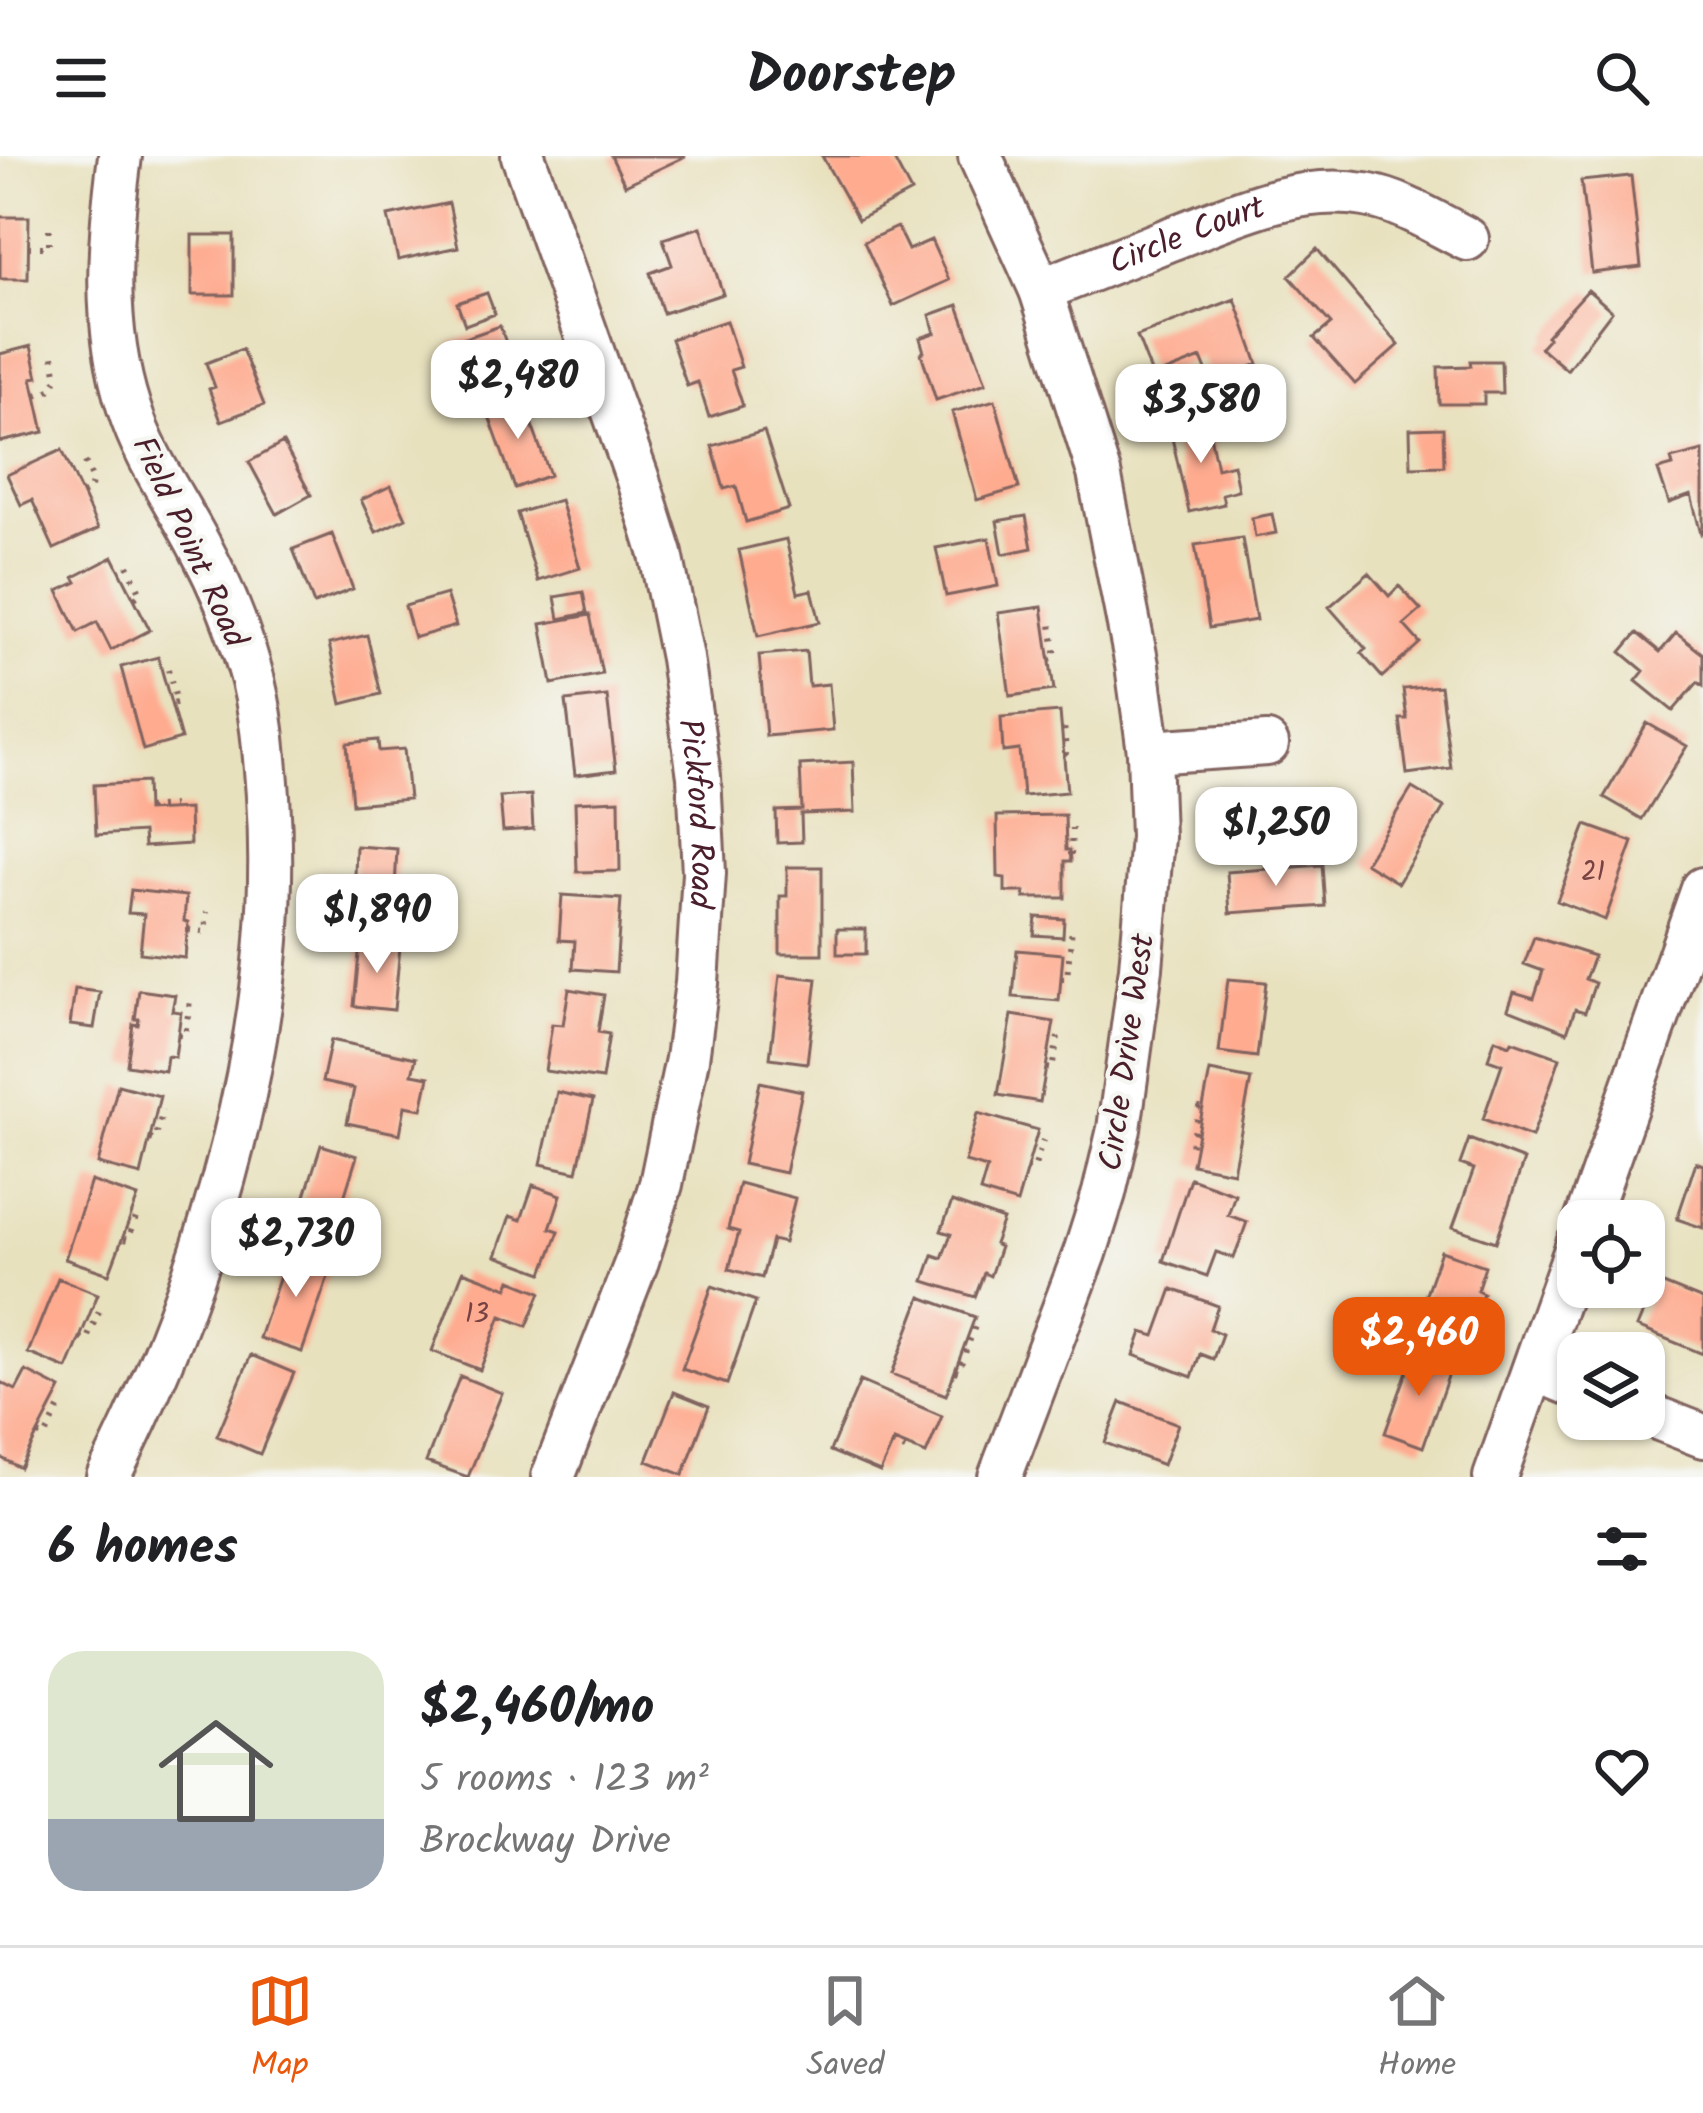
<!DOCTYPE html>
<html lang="en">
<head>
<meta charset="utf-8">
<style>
	:root { --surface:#fff; --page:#f6f6f6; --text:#202124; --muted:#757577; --line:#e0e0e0; --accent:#ea580c }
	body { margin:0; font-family:Kalam,sans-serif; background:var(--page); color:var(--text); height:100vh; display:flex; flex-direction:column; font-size:45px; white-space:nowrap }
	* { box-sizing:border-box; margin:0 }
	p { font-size:39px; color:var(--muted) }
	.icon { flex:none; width:66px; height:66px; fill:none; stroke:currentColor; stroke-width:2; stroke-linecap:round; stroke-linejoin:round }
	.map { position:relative; height:1321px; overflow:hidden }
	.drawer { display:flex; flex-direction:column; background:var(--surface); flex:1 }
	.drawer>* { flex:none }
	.fabs { position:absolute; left:1557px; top:1044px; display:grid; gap:24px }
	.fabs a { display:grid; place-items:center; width:108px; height:108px; border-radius:24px; background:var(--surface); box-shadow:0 3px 9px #0004; font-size:60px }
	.price { position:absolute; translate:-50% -102px; padding:0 27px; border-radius:24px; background:#fff; color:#222; font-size:39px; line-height:78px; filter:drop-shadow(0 3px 6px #0008) }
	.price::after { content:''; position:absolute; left:50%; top:72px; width:36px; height:27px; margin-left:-18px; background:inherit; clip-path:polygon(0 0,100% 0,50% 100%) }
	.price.selected { background:var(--accent); color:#fff }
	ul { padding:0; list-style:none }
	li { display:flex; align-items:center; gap:36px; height:300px; padding:0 48px }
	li+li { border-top:3px solid var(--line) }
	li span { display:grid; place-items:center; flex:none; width:336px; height:240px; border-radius:36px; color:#555 }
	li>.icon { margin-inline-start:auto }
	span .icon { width:144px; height:144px; fill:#fffc; stroke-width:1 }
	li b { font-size:51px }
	h2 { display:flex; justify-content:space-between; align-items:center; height:144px; padding:0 48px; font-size:51px }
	header { display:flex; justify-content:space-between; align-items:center; height:156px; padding:0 48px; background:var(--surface); font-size:54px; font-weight:700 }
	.dock { display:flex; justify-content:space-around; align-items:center; height:168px; border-top:3px solid var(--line); background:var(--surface); font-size:33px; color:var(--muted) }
	.dock a { display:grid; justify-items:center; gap:6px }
	.dock .selected { color:var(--accent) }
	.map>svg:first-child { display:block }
	.building { fill:#feab90 }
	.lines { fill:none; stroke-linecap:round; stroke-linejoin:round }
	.minor-casing { stroke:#81635e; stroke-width:48 }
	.path { stroke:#81635e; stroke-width:6; stroke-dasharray:3 9; stroke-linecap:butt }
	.minor { stroke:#fff; stroke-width:42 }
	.labels { text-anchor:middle; stroke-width:9; stroke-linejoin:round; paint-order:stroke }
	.number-label { font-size:27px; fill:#774244 }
	.street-label { font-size:33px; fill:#4a1f2b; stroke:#f6f6f2 }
</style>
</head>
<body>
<header><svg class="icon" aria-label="menu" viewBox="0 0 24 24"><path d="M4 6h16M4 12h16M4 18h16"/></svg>Doorstep<svg class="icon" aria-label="search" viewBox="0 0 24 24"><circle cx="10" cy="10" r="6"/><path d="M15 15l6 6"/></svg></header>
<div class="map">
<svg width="1703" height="1321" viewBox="0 0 1703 1321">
	<rect width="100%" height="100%" fill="#f6f6f2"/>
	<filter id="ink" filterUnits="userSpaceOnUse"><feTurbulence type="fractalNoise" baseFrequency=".00833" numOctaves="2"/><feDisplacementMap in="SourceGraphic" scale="24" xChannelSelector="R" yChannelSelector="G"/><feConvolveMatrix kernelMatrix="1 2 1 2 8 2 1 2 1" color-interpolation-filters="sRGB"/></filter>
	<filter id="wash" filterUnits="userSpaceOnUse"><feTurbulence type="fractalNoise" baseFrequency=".004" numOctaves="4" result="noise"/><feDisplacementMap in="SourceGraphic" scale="48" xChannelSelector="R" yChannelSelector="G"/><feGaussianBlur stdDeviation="2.7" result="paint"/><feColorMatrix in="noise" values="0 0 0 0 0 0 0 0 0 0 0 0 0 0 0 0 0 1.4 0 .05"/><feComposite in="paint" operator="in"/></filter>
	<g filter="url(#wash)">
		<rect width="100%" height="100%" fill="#e8e1be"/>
		<g id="blocks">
			<path class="building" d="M611 0H686L625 29Z
				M822 0H892L911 36 858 64Z
				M1631 20 1641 111 1592 117 1581 25Z
				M449 47 458 91 398 104 388 60Z
				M0 61H29L28 123H0Z
				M701 71 723 138 663 157 650 117 672 109 663 83Z
				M897 71 908 94 931 84 949 124 893 150 864 86Z
				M192 79H234V139H192Z
				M1317 93 1399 189 1355 228 1314 182 1331 168 1289 120Z
				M1588 134 1612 155 1567 214 1540 191 1548 182 1546 180Z
				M487 137 495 158 465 169 457 147Z
				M1235 143 1258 208 1211 226 1201 202 1153 221 1137 180Z
				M958 149 986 227 936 244 921 197 924 196 920 182 935 177 930 159Z
				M726 165 741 211 731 214 743 250 709 261 698 226 687 230 671 183Z
				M500 170 516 215 466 232 451 187Z
				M31 190 38 221 32 222 44 276 0 286V198Z
				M242 193 264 249 221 265 209 233 215 231 206 207Z
				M1470 205H1501L1502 237H1484V248H1439L1438 211 1471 210Z
				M521 239 550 319 515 332 486 252Z
				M995 244 1019 332 977 344 952 256Z
				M1206 260 1217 312 1233 308 1238 334 1222 338 1224 348 1189 356 1169 269Z
				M1443 272 1444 310 1411 311 1410 273Z
				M764 275 789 353 746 366 736 330 724 333 712 290Z
				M283 287 311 339 277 358 249 306Z
				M62 294 98 373 54 393 32 344 21 349 7 319Z
				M1703 295V377L1701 378 1691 339 1669 347 1658 314 1673 310 1671 303Z
				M391 330 406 362 376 376 361 344Z
				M560 344 580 412 538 425 517 357Z
				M1272 358 1276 377 1255 381 1252 362Z
				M1026 360 1032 392 1003 398 997 365Z
				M332 378 353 433 314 448 293 393Z
				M989 382 998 430 946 440 936 392Z
				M1242 382 1256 464 1209 472 1195 389Z
				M786 383 798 437 812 434 820 466 758 480 739 394Z
				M113 401 150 474 111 494 97 466 78 476 58 435 77 426 74 421Z
				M1369 417 1389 440 1399 430 1421 454 1404 469 1420 487 1382 521 1361 497 1366 493 1329 451Z
				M583 436 587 457 559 463 555 441Z
				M446 438 456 470 414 482 405 450Z
				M1042 451 1054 534 1010 540 998 457Z
				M590 459 602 518 552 528 541 468Z
				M1637 477 1660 496 1676 477 1703 498V530L1698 526 1673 555 1636 525 1644 515 1621 496Z
				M367 479 381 538 342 548 329 488Z
				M806 495 809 530 829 528 833 574 766 580 759 499Z
				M158 501 181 583 143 594 121 511Z
				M1440 530 1451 612 1407 618 1400 563H1407L1403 533Z
				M607 540 616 614 575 619 566 545Z
				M1060 556 1067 636 1023 640 1019 594 1003 596 1001 561Z
				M1647 567 1687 590 1642 663 1604 641Z
				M378 584 379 595 404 593 409 643 352 648 347 587Z
				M853 606 855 656 801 658 802 686 777 687 776 655 802 654 800 609Z
				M146 626 147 655 189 653 190 688 144 691 143 676 96 679 94 629Z
				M1412 632 1444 651 1398 727 1365 707Z
				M531 639 533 673 503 675 500 641Z
				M619 644 620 715 577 716 575 646Z
				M1065 659 1066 694H1070L1071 705H1065V742H1024L1025 736H1005V722L998 721 997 660Z
				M1586 669 1633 686 1605 764 1557 745Z
				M356 690 397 693 394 753 354 751Z
				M1322 709 1325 750 1230 757 1227 716Z
				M787 711H822V798H780V740H787Z
				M131 734 186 740 184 765 188 766 185 802 140 797 144 758 128 757Z
				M562 739 621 743 616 816 573 813 575 785 559 784Z
				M1036 761 1064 763 1063 781 1034 779Z
				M837 773H866V798H837Z
				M1534 781 1594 800 1585 823 1595 827 1585 856 1575 853 1567 876 1508 853 1514 836 1534 842 1543 815 1524 808Z
				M360 787 400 791 394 854 354 850Z
				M1017 794 1063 798 1059 845 1013 841Z
				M780 819 817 823 807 907 770 902Z
				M1228 823 1266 826 1257 901 1219 896Z
				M75 833 100 836 94 872 70 869Z
				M569 833 604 839 598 876 609 878 602 923 545 915 552 868 563 869Z
				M139 834 175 839 172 855 181 856 175 901 167 900 165 915 127 909 133 868 138 869 139 863H135Z
				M1012 859 1054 866 1040 946 998 939Z
				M1495 883 1510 889 1512 885 1560 902 1532 981 1483 963 1502 908 1488 903Z
				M331 884 416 902 412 918 429 921 422 953 405 950 400 978 347 967 354 933 322 926Z
				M1210 915 1251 923 1233 1016 1192 1008Z
				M760 926 802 935 785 1017 743 1008Z
				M118 929 160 940 141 1019 98 1008Z
				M557 936 593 944 577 1016 541 1008Z
				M978 957 1038 974 1017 1047 980 1036 987 1012 965 1006Z
				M1469 983 1524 1004 1496 1086 1453 1071 1474 1013 1460 1008Z
				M321 989 357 1000 331 1083 295 1071Z
				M1696 1006 1703 1009V1072L1677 1063Z
				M1190 1022 1235 1038 1228 1059 1247 1066 1234 1102 1216 1096 1207 1120 1163 1105Z
				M91 1025 138 1041 109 1118 65 1103Z
				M739 1027 795 1042 784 1087 772 1084 762 1122 729 1113 739 1076 728 1073Z
				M533 1029 561 1039 550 1072 559 1075 543 1117 496 1100 510 1060 521 1064Z
				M952 1046 1003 1064 994 1088 1000 1091 990 1120 984 1117 975 1141 924 1125 933 1099 942 1102 951 1078 941 1075Z
				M290 1091 333 1106 302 1196 259 1182Z
				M1441 1095 1485 1110 1477 1134 1483 1137 1473 1165 1467 1163 1459 1187 1414 1171Z
				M463 1115 508 1132 511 1124 541 1136 527 1170 501 1160 480 1214 432 1195Z
				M58 1122 98 1138 67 1213 28 1197Z
				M1656 1125 1703 1144V1198L1637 1171Z
				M712 1130 756 1145 727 1228 682 1213Z
				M1172 1133 1218 1150 1210 1173 1222 1178 1213 1203 1200 1198 1192 1221 1134 1199 1142 1176 1155 1180Z
				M921 1141 975 1161 946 1239 892 1218Z
				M1414 1196 1452 1209 1423 1291 1385 1277Z
				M251 1199 294 1217 260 1298 217 1280Z
				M26 1215 61 1233 20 1312 0 1301V1226L16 1234Z
				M460 1220 502 1237 468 1321 426 1306Z
				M860 1225 942 1260 926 1298 894 1285 880 1316 830 1295Z
				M674 1236 709 1250 683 1319 647 1305Z
				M1121 1246 1178 1268 1163 1309 1105 1287Z"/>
		</g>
	</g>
	<g filter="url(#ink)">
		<use href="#blocks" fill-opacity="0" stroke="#81635e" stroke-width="3"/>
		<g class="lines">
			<g class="minor-casing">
				<g id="minor">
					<path id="s1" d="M523 0 637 321 661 398 682 502 699 620 704 717 697 827 687 903 661 1028 637 1105 553 1321"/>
					<path d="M980 0 1041 134 1099 317 1137 509 1149 596 1152 681 1141 812 1119 973 1104 1037 1085 1097 1000 1321"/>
					<path id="s2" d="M1041 134C1084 117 1127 100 1170 83 1232 59 1298 27 1365 39 1401 45 1435 67 1467 83"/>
					<path d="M1149 596 1267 588"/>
					<path d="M1586 1065 1703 733"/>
					<path d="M1534 1213 1578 1231"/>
					<path d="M1644 1257 1703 1280"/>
					<path d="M108 1321C210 1119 284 868 268 640 265 599 262 554 250 514 238 471 220 428 199 389 175 343 144 301 129 252 102 169 109 84 120 0"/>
					<path d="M1495 1321 1578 1088"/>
				</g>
			</g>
			<path class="path" d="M28 91H49V73
				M36 239 50 234 57 223 53 200
				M82 338 90 334 93 324 83 301
				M128 409 141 438 134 442
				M1049 503 1056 501 1050 462
				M168 513 177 547 171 548
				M1064 598 1066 597 1064 568
				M147 652 173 650
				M1071 699 1072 669
				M188 774 205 776 207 756
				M1061 822H1067L1072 772
				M178 878 185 879 190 845
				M1046 912 1052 913 1058 881
				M150 983 155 984 163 954
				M1191 989 1200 952 1203 953
				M1027 1011 1034 1013 1043 984
				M124 1083 128 1084 138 1056
				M80 1182 86 1185 100 1153
				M955 1215 958 1216 975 1170
				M38 1278 45 1281 61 1249
				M892 1288 905 1294"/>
			<use href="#minor" class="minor"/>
		</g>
	</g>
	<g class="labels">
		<g class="number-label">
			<text x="1593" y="724">21</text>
			<text x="477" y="1166">13</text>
		</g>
		<g class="street-label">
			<text dy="12" stroke="none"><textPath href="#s2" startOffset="156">Circle Court</textPath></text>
			<text transform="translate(191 385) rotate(65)" y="12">Field Point Road</text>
			<text dy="12" stroke="none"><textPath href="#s1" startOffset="684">Pickford Road</textPath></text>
			<text transform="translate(1125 896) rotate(-82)" y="12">Circle Drive West</text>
		</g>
	</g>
</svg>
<div class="fabs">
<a><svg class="icon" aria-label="locate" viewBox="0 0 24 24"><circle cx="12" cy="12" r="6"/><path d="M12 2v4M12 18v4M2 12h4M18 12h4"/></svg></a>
<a><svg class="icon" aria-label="layers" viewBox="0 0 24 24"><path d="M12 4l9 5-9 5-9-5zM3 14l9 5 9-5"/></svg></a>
</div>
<b class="price" style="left:518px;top:286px">$2,480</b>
<b class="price" style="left:1201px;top:310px">$3,580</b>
<b class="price" style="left:1276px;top:733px">$1,250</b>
<b class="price" style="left:377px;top:820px">$1,890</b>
<b class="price" style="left:296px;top:1144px">$2,730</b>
<b class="price selected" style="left:1419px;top:1243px">$2,460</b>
</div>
<section class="drawer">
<h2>6 homes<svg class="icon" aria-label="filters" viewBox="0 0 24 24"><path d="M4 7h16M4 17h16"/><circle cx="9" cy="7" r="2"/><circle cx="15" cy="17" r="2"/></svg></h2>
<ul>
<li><span style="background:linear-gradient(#dfe7d0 70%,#9aa5b1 0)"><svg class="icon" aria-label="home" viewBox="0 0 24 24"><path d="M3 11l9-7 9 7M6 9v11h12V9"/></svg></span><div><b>$2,460/mo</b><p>5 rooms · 123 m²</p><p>Brockway Drive</p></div><svg class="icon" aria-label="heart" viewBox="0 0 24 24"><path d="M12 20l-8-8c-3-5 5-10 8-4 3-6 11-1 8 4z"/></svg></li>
</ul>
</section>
<nav class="dock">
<a class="selected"><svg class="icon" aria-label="map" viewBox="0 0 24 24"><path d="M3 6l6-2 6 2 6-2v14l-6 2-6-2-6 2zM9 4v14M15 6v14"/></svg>Map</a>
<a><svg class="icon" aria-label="saved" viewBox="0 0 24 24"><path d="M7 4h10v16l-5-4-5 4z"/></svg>Saved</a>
<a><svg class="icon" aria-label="home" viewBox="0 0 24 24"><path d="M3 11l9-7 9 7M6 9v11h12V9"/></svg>Home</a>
</nav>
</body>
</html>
